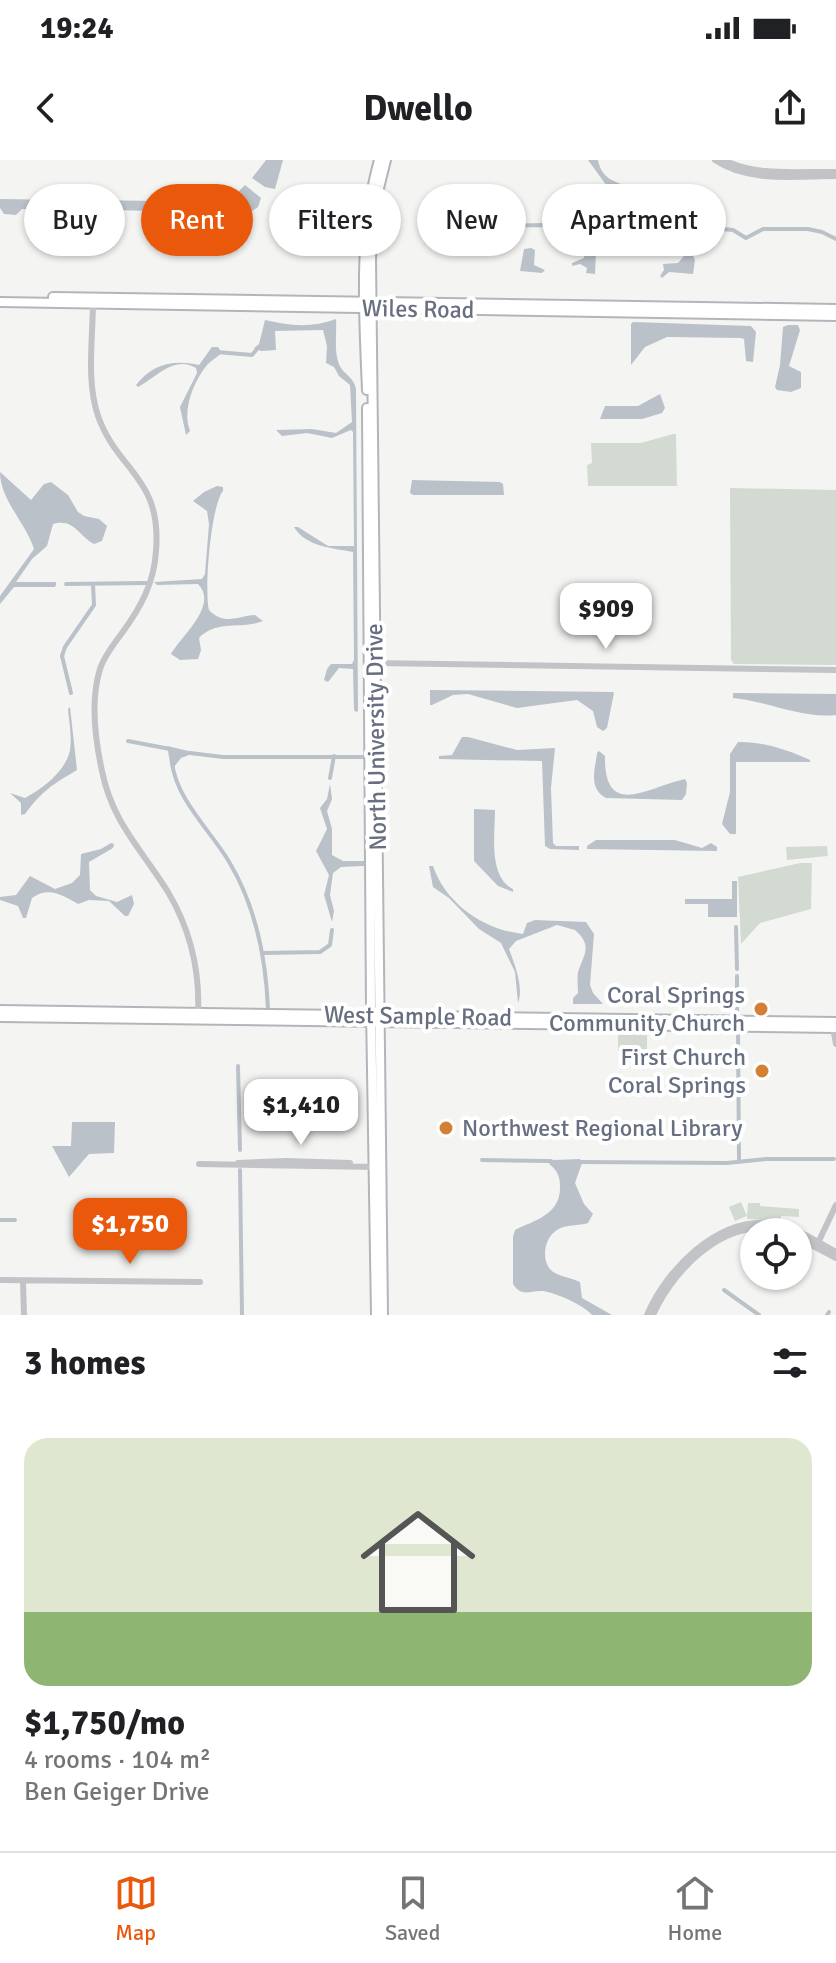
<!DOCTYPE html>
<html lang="en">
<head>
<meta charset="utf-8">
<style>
	:root { --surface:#fff; --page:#f6f6f6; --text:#202124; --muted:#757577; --line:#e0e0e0; --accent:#ea580c }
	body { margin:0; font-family:Signika,sans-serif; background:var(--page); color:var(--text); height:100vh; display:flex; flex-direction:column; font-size:30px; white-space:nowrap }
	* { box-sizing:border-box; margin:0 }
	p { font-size:26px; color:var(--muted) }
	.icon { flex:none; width:44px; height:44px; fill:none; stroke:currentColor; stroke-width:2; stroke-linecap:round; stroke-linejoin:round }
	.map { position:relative; height:1155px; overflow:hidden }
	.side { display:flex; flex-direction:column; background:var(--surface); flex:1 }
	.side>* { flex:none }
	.banner { position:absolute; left:24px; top:24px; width:788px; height:72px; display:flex; gap:16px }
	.fabs { position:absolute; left:740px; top:1058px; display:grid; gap:16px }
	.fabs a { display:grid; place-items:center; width:72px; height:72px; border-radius:50%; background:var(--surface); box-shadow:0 2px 6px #0004; font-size:40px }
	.price { position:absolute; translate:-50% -68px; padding:0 18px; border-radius:16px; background:#fff; color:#222; font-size:26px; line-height:52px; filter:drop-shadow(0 2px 4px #0008) }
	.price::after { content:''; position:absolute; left:50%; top:48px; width:24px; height:18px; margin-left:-12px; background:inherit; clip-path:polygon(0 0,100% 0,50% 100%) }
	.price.active { background:var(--accent); color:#fff }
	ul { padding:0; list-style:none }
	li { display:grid; align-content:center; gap:16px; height:424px; padding:0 24px }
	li+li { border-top:2px solid var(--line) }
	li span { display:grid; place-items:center; height:248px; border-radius:24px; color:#555 }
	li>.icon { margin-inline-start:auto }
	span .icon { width:144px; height:144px; fill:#fffc; stroke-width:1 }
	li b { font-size:34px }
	h2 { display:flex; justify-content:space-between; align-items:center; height:96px; padding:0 24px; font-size:34px }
	.tag { padding:0 28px; border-radius:36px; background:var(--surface); box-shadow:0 2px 6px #0004; font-size:28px; line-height:72px }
	.tag.active { background:var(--accent); color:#fff }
	.status { display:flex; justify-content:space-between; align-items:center; height:56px; padding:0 40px; background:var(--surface); direction:ltr }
	.status svg { height:22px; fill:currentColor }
	header { display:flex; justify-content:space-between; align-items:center; height:104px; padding:0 24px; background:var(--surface); font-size:36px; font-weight:800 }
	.tab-bar { display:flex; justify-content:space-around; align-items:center; height:112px; border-top:2px solid var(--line); background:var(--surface); font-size:22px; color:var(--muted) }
	.tab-bar a { display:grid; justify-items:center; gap:4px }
	.tab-bar .active { color:var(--accent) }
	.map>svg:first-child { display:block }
	.green { fill:#d3dad2 }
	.water { fill:#bbc1c8 }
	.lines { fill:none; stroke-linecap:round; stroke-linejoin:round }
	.canal { stroke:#bbc1c8; stroke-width:4 }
	.major-casing { stroke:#b3b5ba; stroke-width:12 }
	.minor { stroke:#c1c3c7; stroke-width:6 }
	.major { stroke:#fff; stroke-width:8 }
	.poi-dot { fill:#d37f35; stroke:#fff; stroke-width:3 }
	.labels { text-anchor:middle; stroke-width:8; stroke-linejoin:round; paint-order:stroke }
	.street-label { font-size:24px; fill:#676f80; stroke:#fff }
	.poi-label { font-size:24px; fill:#676f80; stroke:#fff; text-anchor:end }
</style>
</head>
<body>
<div class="status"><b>19:24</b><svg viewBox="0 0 49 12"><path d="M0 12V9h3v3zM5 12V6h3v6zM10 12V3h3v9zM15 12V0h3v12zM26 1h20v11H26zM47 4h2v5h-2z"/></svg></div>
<header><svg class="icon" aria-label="back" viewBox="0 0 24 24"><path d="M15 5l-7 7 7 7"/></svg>Dwello<svg class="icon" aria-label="share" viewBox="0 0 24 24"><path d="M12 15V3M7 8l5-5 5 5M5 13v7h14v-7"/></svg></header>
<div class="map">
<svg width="836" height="1155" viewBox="0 0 836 1155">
	<rect width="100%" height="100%" fill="#f4f5f2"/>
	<path class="green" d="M673 274H676L677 326H588L587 305 592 303 591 283H641Z
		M730 328 836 330V505L734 504 731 500Z
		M827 686 828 696 787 700 786 687Z
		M800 703H812L811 749 760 763 741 784 738 717Z
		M618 870H647V891H618Z
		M741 1042 747 1056 748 1043H760V1046L799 1049V1057L781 1056V1061L747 1059V1056L735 1061 729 1047Z"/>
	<path class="water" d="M266 0H283L275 29 265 27 252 18Z
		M588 0H598C602 20 615 21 631 28 647 64 660 53 686 40L721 58V64L668 63 653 59 646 63 624 62 621 58H610L609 29Z
		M245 25 261 38 258 47 249 53 201 52 197 59 185 58 183 52 178 50 168 58H154L152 51 113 50 107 57 95 56 92 51 84 47 86 41 93 40 217 42 234 36Z
		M0 39 71 40 74 48 22 49 16 55 4 54 0 48Z
		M531 88 535 90 534 105 545 110 542 113 520 111 524 89Z
		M593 90 596 93 595 114 586 113 587 108 580 104 572 106V103L584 98 585 91Z
		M685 95 693 96 695 100 693 114 669 112 662 118 660 116 664 110 663 104 678 103Z
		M336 159C337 172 334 188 338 201 341 214 354 216 356 229L358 551 356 552 354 550 353 509 339 508 328 522 324 520 327 509 331 504H352L354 500 353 392C333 388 306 387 294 367H298L328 386H354L353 272 351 270 332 278 307 273 282 276 276 270 312 269 336 273 352 262 350 225 339 216 334 207 326 203 327 186 323 170 275 171 276 190 261 191 254 188 259 184 265 160C290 166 312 168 336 159Z
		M633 162 751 166 756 172 753 202 746 201 744 179 741 178 667 177 645 187 631 205V164Z
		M788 165H798L800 170 789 206 801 212V228L791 232 777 230 775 227 780 205 783 167Z
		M212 187H218L222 193C217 197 212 200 207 205 193 222 182 251 190 271L186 275 180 247 197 213 196 208C174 195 157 217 138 227L136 225C152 204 173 199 199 205Z
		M660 234 665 248 662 253 642 259H600L605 246H638Z
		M0 312 31 340 44 324 51 322 68 335 78 352 84 356 99 359 107 366 102 381 94 384C78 375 74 358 53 364L47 386 32 399 16 422H56V425L55 427H14L0 444V436L34 389C26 363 0 340 0 312Z
		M412 320 500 322 503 324 504 335H413L410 333Z
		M217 326 223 327V331C211 345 204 430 209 450 224 466 237 456 255 455L263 461C241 470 217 459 199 478L201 490 198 499 180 500 171 494C181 476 219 445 198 424L157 425 154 422 202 419 205 414 209 364 207 351 193 341 204 332Z
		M430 530 613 532 614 533 607 568 603 571 597 567 593 551 577 540 517 548 468 534 453 535 432 545H430Z
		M733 533 836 534V555C802 559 767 541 733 538Z
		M70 547 77 610C52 625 43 630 25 654L21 655V643L10 633 25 638C42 629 63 613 69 594 73 581 69 562 68 549Z
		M462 577H468L517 590 555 588 551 628 553 683 556 686H579V690L550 689 545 686 542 601 439 599V596L452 595Z
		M738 582C761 581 789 590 810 600V602H736V674H730L722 664 730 632V594Z
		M167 586 193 592 192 594 181 598 174 607 171 608Z
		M599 591 605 596C604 660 648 627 685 619L687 623 686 634 682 640 606 638C588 628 595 610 597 593Z
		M330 624 332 639 327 651 332 669V695L343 701H364V706L341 707 333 713 330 735 334 751 332 762 324 735 329 715 316 691 327 669 320 648 327 639Z
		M474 649 495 650C495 674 488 716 513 729V732L498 726 474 701Z
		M596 680H675L702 688 711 683 717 687V691L587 689V686Z
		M111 683 114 684 113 688 89 702 90 730 96 736 117 742 132 735 134 744 128 756H125L109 741 89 740 78 744C63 735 48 726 32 738L26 758H23L18 746 0 740V737L16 735 30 716 55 729 72 723 80 715 81 694 101 689Z
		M429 706H433C446 744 484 770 523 774L527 763 535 760 586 762 594 774 590 825 593 833 603 844H573V838L578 833C578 827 577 818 578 812 584 794 593 786 575 770L557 765 516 781 509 789C515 805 524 828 518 843L515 812 501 783 479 769 449 738 433 727Z
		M732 721H737V757H708V744H685V739H732Z
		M72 962H115L114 993 89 994 69 1017 52 986H71Z
		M580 999 582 1003 575 1023 584 1044 593 1054 588 1063C579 1066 566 1064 557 1070 543 1078 540 1105 555 1113 562 1117 572 1118 580 1122L582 1138 612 1155H592C584 1145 556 1133 543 1131 530 1130 522 1138 513 1124V1077L515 1070C536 1060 561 1054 560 1026 560 1016 557 1010 549 1004L553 1000Z"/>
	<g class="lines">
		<path class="canal" d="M498 66 543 65 560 71 573 72 582 67H609
			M722 69 733 70 746 78 763 69H808L822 72 836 79
			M217 192 252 195 257 189
			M66 424 146 423
			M71 533 62 496 65 487 94 445 93 425
			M128 581 170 589
			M190 593 223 597H363
			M172 603C177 640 209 669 228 700 255 744 266 798 268 850
			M330 618 334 596
			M736 767 737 809
			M263 793 320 792 330 785 332 770
			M737 816V854
			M738 872 739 1002
			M238 906 240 990
			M482 1000 551 1001
			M581 1002 727 1003 766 999H834
			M240 1010 242 1155
			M0 1060H15
			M724 1130 759 1155
			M827 1155 829 1152"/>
		<g class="major-casing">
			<path id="major" d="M53 137 836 149
				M0 142 836 156
				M367 230C364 154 358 75 379 0
				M367 248 371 849 376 1155
				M0 850 836 862
				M0 857 836 868
				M383 1155 371 100 373 52 386 0"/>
		</g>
		<path class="minor" d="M715 0C749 23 797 16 836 16
			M724 0C757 17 799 11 836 12
			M93 141C93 177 86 221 98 256 118 312 162 317 156 391 154 423 141 447 122 473 114 484 104 496 100 509 90 541 95 579 102 611 112 662 142 690 168 732 190 769 200 811 198 854
			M372 503 836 510
			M833 868 836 884
			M238 1003 286 1001 350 1003
			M199 1004 377 1007
			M798 1078 836 1098
			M816 1087 836 1045
			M0 1120 200 1122
			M23 1121 24 1155
			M647 1155C666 1110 716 1059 768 1063 793 1065 815 1081 836 1092
			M653 1155C675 1107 727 1054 785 1072"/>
		<use href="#major" class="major"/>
	</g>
	<g class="poi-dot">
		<circle cx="761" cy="849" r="8"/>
		<circle cx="762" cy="911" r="8"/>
		<circle cx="446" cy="968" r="8"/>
	</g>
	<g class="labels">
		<g class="street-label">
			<text transform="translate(418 149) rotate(1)" y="8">Wiles Road</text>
			<text transform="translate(376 577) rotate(-91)" y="8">North University Drive</text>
			<text transform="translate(418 856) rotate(1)" y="8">West Sample Road</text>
		</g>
		<g class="poi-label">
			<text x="745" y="843">Coral Springs<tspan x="745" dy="28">Community Church</tspan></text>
			<text x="746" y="905">First Church<tspan x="746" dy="28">Coral Springs</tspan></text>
			<text x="462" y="976" text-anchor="start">Northwest Regional Library</text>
		</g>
	</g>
</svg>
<div class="fabs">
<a><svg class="icon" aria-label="locate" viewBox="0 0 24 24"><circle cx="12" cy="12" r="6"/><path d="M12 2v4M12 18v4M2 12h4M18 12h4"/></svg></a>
</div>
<b class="price" style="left:606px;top:491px">$909</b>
<b class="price" style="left:301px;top:987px">$1,410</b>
<b class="price active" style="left:130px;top:1106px">$1,750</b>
<div class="banner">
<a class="tag">Buy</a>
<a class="tag active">Rent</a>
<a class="tag">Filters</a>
<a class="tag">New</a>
<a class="tag">Apartment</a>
</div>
</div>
<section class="side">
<h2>3 homes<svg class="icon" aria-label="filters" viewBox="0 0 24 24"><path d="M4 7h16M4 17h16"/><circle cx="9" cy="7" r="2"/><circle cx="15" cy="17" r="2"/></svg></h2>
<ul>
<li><span style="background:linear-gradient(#dfe7d0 70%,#8fb573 0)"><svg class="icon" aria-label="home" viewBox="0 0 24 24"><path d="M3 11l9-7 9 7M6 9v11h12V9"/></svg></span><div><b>$1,750/mo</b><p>4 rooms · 104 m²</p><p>Ben Geiger Drive</p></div></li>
</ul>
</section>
<nav class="tab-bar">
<a class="active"><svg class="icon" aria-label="map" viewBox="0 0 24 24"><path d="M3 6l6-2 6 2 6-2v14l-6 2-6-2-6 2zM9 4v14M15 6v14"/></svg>Map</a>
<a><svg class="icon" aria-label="saved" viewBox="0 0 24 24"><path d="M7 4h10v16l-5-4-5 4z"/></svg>Saved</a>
<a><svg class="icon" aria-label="home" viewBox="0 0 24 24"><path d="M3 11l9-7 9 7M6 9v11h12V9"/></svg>Home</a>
</nav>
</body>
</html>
